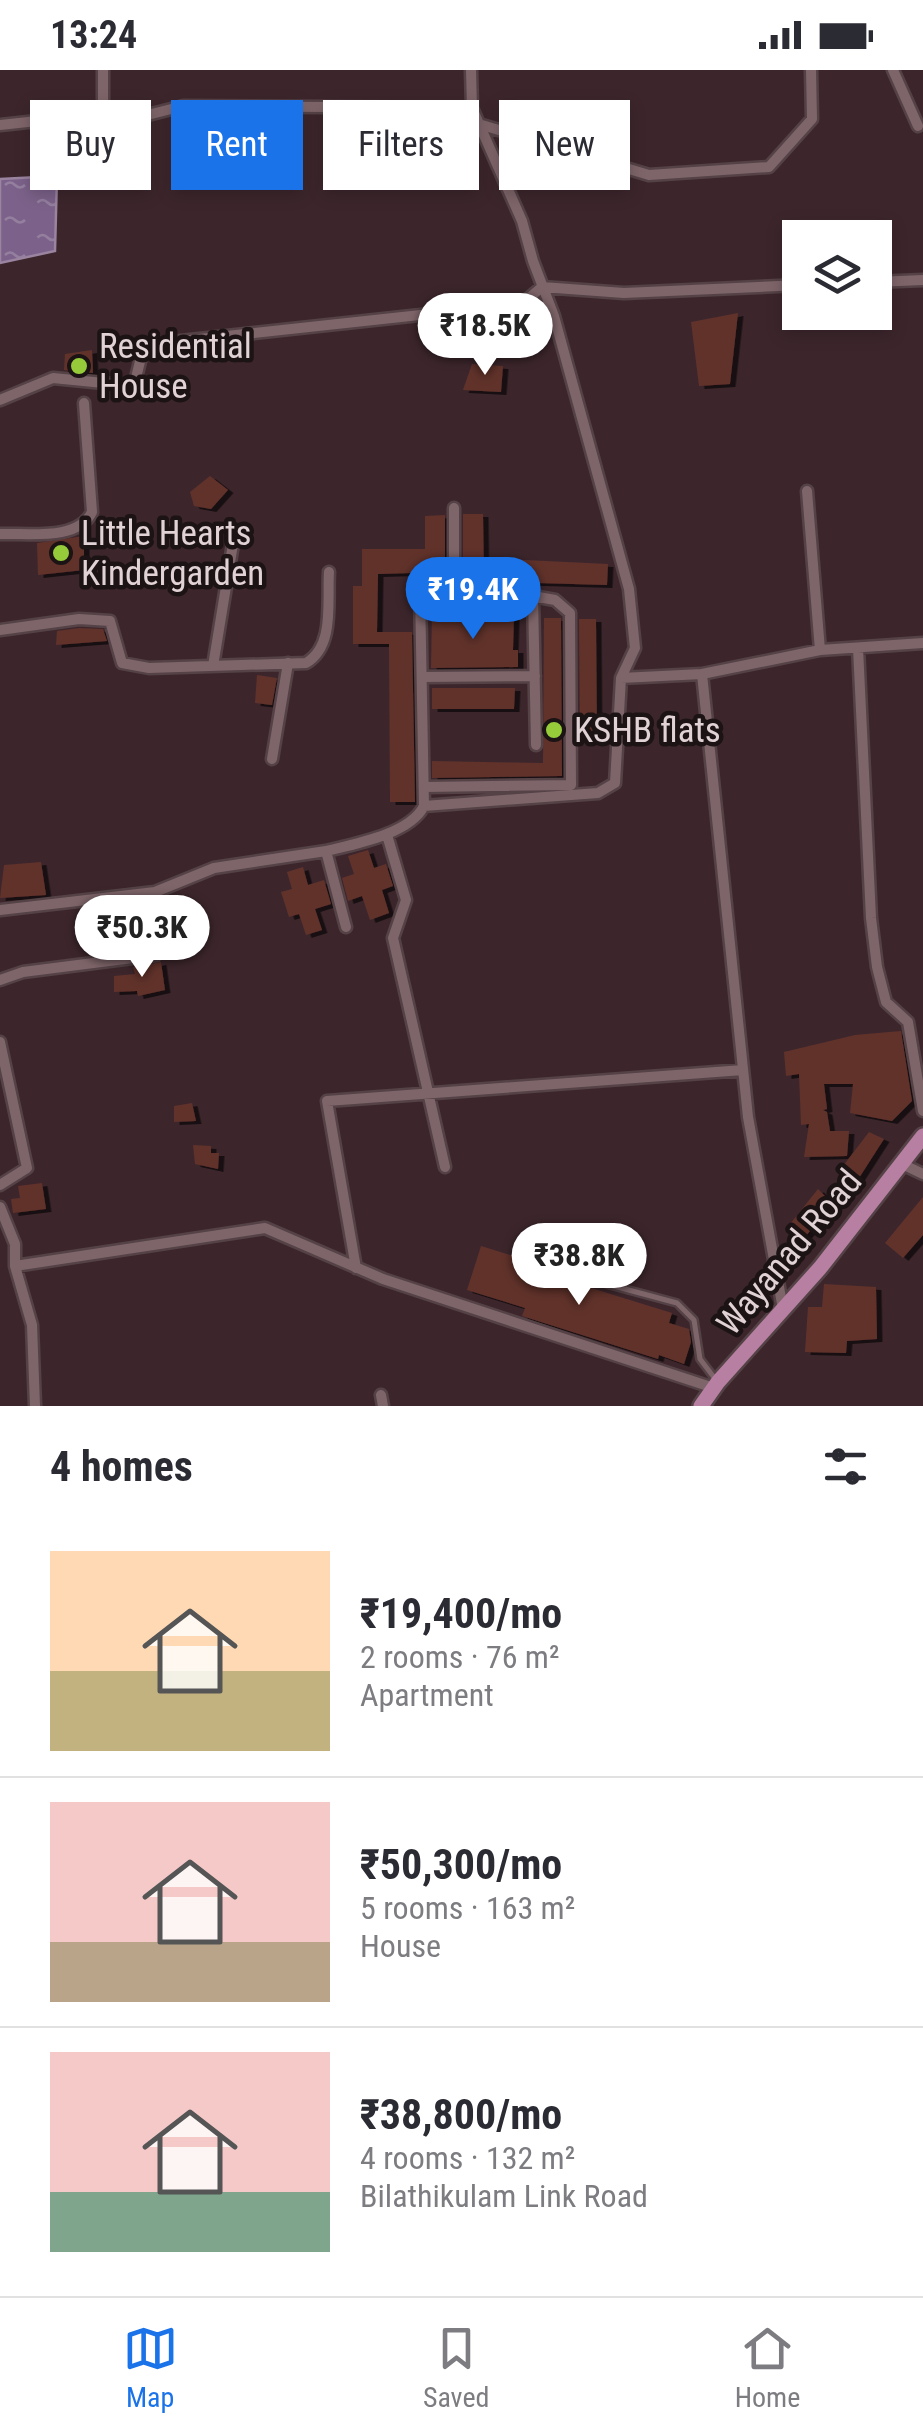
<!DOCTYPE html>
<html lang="en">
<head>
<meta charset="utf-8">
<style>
	:root { --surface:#fff; --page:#f2f2f3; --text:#2b2b33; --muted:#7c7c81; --line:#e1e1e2; --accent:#1a73e8 }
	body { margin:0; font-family:"Roboto Condensed",sans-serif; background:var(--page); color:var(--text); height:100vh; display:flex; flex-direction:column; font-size:38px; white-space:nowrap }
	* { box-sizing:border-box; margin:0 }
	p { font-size:32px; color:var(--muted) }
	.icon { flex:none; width:55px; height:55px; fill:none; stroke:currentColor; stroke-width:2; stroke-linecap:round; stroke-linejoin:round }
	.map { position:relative; height:1336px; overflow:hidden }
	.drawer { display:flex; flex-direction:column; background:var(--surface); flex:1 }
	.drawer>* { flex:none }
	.guide { position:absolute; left:30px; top:30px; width:865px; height:90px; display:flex; gap:20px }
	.controls { position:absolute; left:782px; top:150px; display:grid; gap:20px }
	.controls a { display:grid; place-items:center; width:110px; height:110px; border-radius:0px; background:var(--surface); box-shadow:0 5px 15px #0003; font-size:50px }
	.price { position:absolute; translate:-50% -85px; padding:0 22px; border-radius:35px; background:#fff; color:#222; font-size:32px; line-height:65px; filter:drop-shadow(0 2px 5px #0008) }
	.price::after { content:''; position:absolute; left:50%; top:60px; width:30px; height:22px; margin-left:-15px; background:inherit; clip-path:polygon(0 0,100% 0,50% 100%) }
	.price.current { background:var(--accent); color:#fff }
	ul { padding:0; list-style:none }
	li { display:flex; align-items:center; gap:30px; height:250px; padding:0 50px }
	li+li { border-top:2px solid var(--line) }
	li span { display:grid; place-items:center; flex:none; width:280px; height:200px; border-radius:0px; color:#555 }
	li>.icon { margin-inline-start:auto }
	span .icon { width:120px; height:120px; fill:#fffc; stroke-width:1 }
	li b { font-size:42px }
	h2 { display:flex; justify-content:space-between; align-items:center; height:120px; padding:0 50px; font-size:42px }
	.chip { padding:0 35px; border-radius:0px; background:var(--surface); box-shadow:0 5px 15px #0003; font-size:35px; line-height:90px }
	.chip.current { background:var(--accent); color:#fff }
	.status { display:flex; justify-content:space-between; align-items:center; height:70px; padding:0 50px; background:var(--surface); direction:ltr }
	.status svg { height:28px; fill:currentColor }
	.dock { display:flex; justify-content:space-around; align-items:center; height:140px; border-top:2px solid var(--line); background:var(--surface); font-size:28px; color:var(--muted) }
	.dock a { display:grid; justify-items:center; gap:5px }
	.dock .current { color:var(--accent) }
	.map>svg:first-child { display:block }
	.water { fill:url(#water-ripples); stroke:#9a84a0; stroke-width:2.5 }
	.building { fill:#60322c; filter:url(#shadow) }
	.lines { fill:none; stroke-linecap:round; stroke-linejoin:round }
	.service-casing { stroke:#544246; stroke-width:10 }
	.minor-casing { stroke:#544246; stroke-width:15 }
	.primary-casing { stroke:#544246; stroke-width:20 }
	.service { stroke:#7e656a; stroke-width:5 }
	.minor { stroke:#7e656a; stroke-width:10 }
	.primary { stroke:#b77fa1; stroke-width:15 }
	.poi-dot { fill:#96cc39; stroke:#1c1315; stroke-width:4 }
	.labels { text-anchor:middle; stroke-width:9; stroke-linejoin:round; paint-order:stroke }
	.poi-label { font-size:35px; fill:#e1d2d5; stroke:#1c1315; text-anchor:start }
	.street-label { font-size:35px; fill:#e1d2d5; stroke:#1c1315 }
</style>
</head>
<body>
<div class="status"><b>13:24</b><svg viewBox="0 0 49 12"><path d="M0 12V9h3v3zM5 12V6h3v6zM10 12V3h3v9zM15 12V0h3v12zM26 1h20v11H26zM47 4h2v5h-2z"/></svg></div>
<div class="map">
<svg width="923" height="1336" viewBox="0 0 923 1336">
	<defs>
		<pattern id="water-ripples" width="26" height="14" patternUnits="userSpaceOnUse" patternTransform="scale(2.5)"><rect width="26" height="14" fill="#7c628a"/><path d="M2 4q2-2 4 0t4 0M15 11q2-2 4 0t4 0" fill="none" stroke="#947f9f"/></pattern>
		<filter id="shadow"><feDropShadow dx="5.5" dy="3" stdDeviation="0" flood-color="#0009"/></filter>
	</defs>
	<rect width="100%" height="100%" fill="#3c262c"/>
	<path class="water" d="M57 106 55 181 0 193V109Z"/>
	<path class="building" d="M289 62V77L265 76 266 64Z
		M738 243 730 314 699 316 691 252Z
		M92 280 93 303 64 300 65 284Z
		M472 294 503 296 501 322 463 320Z
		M210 406 228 420 211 439 194 436 190 422Z
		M463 444H483L484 510H463Z
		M445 445V502L378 504 377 562H412L415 732H390L389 574H353V516H362V479H425V446Z
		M84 466V500L38 505 37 473Z
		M504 489 608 494 607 515 503 512Z
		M432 545 514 546 513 580H518V597L431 598Z
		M544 548H561L562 706 432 708V691L543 693Z
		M579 549H596L597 670 580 671Z
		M79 558 103 559 107 571 56 575 57 561Z
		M257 605 277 608 272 635 255 633Z
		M432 618H515L514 639H432Z
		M368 780 374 798 386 794 393 816 382 820 389 843 370 850 362 826 348 831 342 808 354 804 348 786Z
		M41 792 46 825 0 828 4 795Z
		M303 797 308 815 324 810 331 834 315 839 322 860 306 865 299 844 289 847 281 822 292 819 287 802Z
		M126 834V842L98 845 103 841 99 837Z
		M161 892 165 920 138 926 137 921 114 922V906L135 904 133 897Z
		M901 961 912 1031 892 1051 850 1043 853 1014H824L827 1039 823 1040 827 1042 830 1061H849L847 1086 804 1087 809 1054 801 1055 799 1004 786 1006 784 982 855 965Z
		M192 1033 196 1051 174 1052V1036Z
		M869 1062 884 1069 859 1108 843 1096Z
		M193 1075 211 1076V1083H219L218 1099 195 1094Z
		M42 1113 46 1139 13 1143 11 1129 20 1128 18 1116Z
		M818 1119 832 1133 806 1166 790 1154Z
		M923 1127V1165L903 1188 885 1173Z
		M481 1176 523 1189 520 1196 672 1243 669 1253 689 1259 691 1272 684 1294 659 1285 658 1289 522 1246 525 1238 467 1220Z
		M824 1214 876 1217 877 1269 847 1271 846 1283 805 1282 808 1237H822Z"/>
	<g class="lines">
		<g class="service-casing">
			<path id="service" d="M560 1196 610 1215 677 1233 694 1250 700 1289 716 1310"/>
		</g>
		<g class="minor-casing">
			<path id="minor" d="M471 0 472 38
				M893 0 918 56
				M103 50V0
				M0 55 37 51 128 50 183 36 472 38 522 151 533 191 554 246 629 519 635 578 621 608 615 713 598 723 424 736C410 764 355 774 326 781
				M482 55 649 105 769 97 812 49 811 0
				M875 212 923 210
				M0 330 53 308 134 316 144 275 522 234 542 217 624 223 800 215
				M807 421 820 580
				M0 464C29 463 78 471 92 442L84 333
				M454 523V438
				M0 560 79 549 110 551 122 593 149 598 306 593C335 576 327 532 329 502
				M858 578 871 848 877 897 886 932 908 952 923 1041
				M213 596 234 468
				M702 604 820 580 923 573
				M422 607 535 606
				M621 608 702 604 748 1047 783 1239
				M272 689 288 593
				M424 717 571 715 570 543 555 530 533 526
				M424 736 420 522 533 526 536 675
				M387 765 406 830 393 868 445 1097
				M0 840 155 822
				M0 910 23 902 156 885 155 822 214 798 326 781 346 857
				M0 972 27 1098 0 1115
				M902 1094 923 1104
				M0 1137 15 1174V1196L32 1255 35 1336
				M15 1196 265 1158 383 1209 714 1318
				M356 1198 327 1031 743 1000
				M381 1325 383 1336"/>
		</g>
		<g class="primary-casing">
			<path id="primary" d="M701 1336 718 1312 820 1198 923 1066"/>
		</g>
		<use href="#service" class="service"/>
		<use href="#minor" class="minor"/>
		<use href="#primary" class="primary"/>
	</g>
	<g class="poi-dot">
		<circle cx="79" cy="296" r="10"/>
		<circle cx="61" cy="483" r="10"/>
		<circle cx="554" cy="660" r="10"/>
	</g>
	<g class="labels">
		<g class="poi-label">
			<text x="99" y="288">Residential<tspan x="99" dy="40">House</tspan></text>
			<text x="81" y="475">Little Hearts<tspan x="81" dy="40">Kindergarden</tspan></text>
			<text x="574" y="672">KSHB flats</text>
		</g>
		<g class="street-label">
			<text transform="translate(789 1182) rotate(-50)" y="12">Wayanad Road</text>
		</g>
	</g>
</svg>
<div class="controls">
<a><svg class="icon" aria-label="layers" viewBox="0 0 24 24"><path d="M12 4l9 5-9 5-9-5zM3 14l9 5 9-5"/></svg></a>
</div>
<b class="price" style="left:485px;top:308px">₹18.5K</b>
<b class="price current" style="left:473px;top:572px">₹19.4K</b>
<b class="price" style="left:142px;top:910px">₹50.3K</b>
<b class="price" style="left:579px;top:1238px">₹38.8K</b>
<div class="guide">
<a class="chip">Buy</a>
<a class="chip current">Rent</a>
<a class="chip">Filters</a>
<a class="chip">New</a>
</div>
</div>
<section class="drawer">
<h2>4 homes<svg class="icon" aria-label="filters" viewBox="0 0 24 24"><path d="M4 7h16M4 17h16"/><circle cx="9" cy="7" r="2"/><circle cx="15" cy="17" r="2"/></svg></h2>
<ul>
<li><span style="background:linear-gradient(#ffd9b3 60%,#c2b280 0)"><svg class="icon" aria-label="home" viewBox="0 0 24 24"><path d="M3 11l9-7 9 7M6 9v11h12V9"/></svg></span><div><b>₹19,400/mo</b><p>2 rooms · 76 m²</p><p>Apartment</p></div></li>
<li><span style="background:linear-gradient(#f6c9c9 70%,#b9a48a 0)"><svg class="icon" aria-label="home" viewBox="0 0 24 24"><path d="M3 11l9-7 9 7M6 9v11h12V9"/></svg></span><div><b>₹50,300/mo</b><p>5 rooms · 163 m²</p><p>House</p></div></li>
<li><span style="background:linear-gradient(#f6c9c9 70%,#7fa58c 0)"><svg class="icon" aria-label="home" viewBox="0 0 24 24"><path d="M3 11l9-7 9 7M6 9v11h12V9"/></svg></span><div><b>₹38,800/mo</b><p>4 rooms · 132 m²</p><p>Bilathikulam Link Road</p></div></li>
</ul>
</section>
<nav class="dock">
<a class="current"><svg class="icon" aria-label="map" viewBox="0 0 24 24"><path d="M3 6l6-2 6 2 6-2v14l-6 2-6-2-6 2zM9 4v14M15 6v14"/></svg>Map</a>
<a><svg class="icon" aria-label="saved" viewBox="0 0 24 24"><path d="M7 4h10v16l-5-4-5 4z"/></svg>Saved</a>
<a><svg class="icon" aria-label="home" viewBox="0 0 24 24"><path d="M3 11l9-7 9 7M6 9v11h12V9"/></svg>Home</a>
</nav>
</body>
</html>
